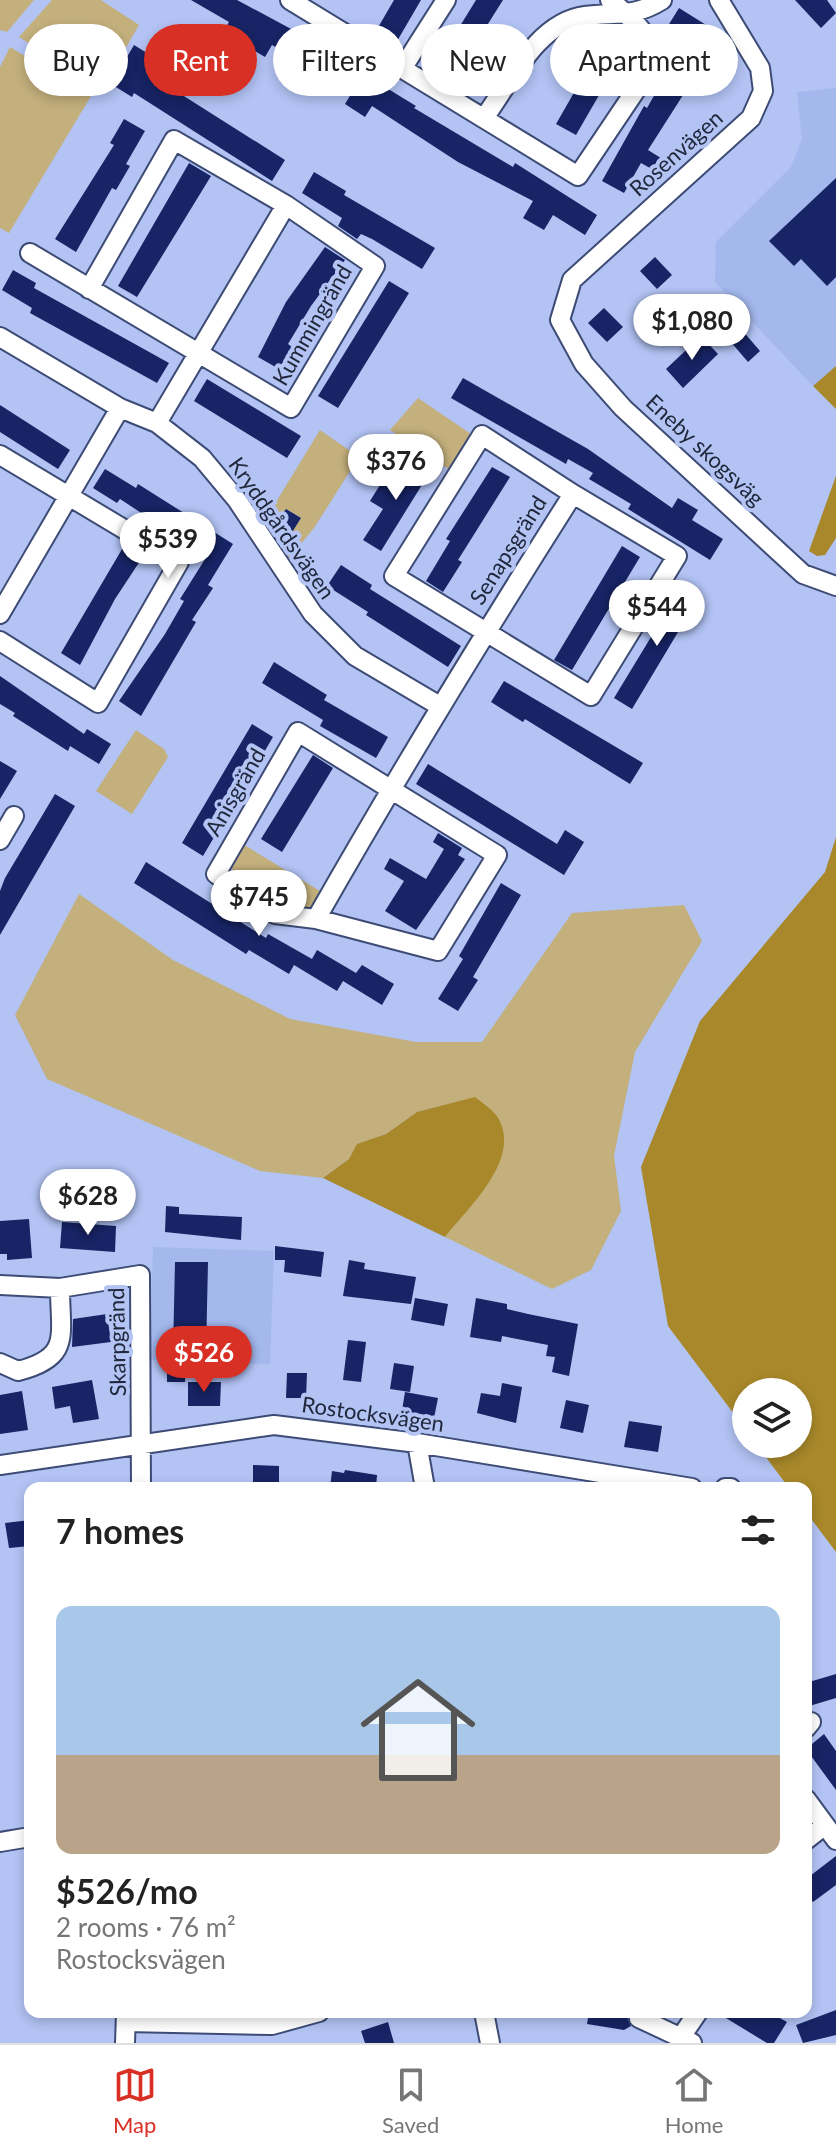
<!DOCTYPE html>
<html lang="en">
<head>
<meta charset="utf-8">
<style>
	:root { --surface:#fff; --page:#f6f6f6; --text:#222; --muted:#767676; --line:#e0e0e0; --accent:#d93025 }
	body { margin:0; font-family:Lato,sans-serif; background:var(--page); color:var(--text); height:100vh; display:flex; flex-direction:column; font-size:30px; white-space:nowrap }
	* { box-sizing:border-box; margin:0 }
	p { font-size:26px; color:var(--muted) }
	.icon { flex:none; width:44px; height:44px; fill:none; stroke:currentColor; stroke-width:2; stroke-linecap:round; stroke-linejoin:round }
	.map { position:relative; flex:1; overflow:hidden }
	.panel { position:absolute; left:24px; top:1482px; width:788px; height:536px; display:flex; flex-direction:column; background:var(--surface); border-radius:16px; box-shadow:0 4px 12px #0003 }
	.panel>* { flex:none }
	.banner { position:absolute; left:24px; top:24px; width:788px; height:72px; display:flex; gap:16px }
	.controls { position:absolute; left:732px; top:1378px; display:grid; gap:16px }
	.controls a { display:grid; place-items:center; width:80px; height:80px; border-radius:50%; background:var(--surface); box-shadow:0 4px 12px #0003; font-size:40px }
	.price { position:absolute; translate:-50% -68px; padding:0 18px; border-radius:28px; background:#fff; color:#222; font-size:26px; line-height:52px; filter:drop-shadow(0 2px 4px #0008) }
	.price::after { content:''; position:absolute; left:50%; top:48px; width:24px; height:18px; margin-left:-12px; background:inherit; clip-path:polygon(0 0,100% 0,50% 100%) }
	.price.on { background:var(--accent); color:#fff }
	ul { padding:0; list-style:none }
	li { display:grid; align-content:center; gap:16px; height:424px; padding:0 32px }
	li+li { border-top:2px solid var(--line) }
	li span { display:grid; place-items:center; height:248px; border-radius:16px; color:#555 }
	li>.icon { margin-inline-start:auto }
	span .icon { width:144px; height:144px; fill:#fffc; stroke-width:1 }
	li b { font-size:34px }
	h2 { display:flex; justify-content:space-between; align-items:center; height:96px; padding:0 32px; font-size:34px }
	.pill { padding:0 28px; border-radius:36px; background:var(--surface); box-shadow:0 4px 12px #0003; font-size:28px; line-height:72px }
	.pill.on { background:var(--accent); color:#fff }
	.tab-bar { display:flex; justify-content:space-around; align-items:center; height:112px; border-top:2px solid var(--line); background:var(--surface); font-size:22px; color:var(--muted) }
	.tab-bar a { display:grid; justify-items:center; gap:4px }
	.tab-bar .on { color:var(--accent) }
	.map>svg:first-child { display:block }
	.built { fill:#a4b8ee }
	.green { fill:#c4b07d; fill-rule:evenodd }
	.forest { fill:#a8882a }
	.building { fill:#172465 }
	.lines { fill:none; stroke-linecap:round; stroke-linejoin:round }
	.street-casing { stroke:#3d4b75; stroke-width:22 }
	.street { stroke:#fff; stroke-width:18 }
	.labels { text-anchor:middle; stroke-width:8; stroke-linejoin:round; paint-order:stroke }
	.street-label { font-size:22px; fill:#21283b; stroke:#b2c3f4 }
</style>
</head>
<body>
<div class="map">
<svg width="836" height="2043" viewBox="0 0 836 2043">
	<rect width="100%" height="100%" fill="#b2c3f4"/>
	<path class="built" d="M836 88V366L813 386 715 282 716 242 791 167 802 139 797 92Z
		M153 1247 274 1251 270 1364 150 1360Z"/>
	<path class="green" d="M0 0H34L7 32 0 30Z
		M52 0H101L139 25 102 89 19 37Z
		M10 47 91 96 9 233 0 228V67Z
		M418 398 471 434 450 470 390 430Z
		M320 430 359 457 314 528 289 558 265 520ZM286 509 301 518 291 533 276 524Z
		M136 730 164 749 168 757 132 814 96 791Z
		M241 843 325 894 316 910 287 909 235 878 231 865Z
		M79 894 173 960 290 1019 416 1042H482L572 913 684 905 702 941 635 1052 614 1156 621 1211 591 1270 552 1289 445 1237C480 1191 537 1146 475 1098L417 1112 386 1134 358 1144 349 1159 323 1178 260 1171 47 1079 15 1015Z"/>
	<path class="forest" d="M836 366V409L813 386Z
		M836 476V538L825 555 817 556 809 551Z
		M836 837V1552L806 1512V1488H789L756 1444H798V1392H746V1430L668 1326 641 1167 700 1021 825 872Z
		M475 1097C485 1105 497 1112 501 1124 517 1164 467 1209 445 1237L323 1178 349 1159 357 1144 386 1134 417 1112Z"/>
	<path class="building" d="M191 0H237L306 37 294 58 272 45 265 57 223 32 229 22Z
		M394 0H421L393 48 373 36Z
		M476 0H503L452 81 433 70Z
		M795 0H827L836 13 821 28Z
		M679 8 711 28 698 49 666 29Z
		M603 42 615 49 609 59 617 64 576 135 556 124Z
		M134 45 155 58 146 72 285 160 272 181 134 93 132 97 111 84Z
		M688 50 712 63 699 85 692 81 648 150 664 160 657 172 641 163 624 193 602 181 644 106 647 108 670 68 675 71Z
		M331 54 416 106 414 108 513 167 515 163 597 215 585 235 553 215 544 230 523 218 533 201 458 162 372 106 365 117 345 104 351 94 319 74Z
		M124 119 145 131 126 164 130 166 116 190 112 188 76 252 55 239 114 145 110 143Z
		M189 163 211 176 137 297 118 286Z
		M314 172 346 191 344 195 435 248 422 269 372 239 361 234 357 239 338 226 342 218 302 193Z
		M836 178V277L827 286 801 259 794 266 769 241Z
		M325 247 345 260 311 306 288 344 292 347 279 369 258 357 286 302Z
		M655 257 672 275 657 289 640 271Z
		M13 270 36 283 34 288 169 363 157 383 30 313 32 308 2 290Z
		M389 281 409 293 338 408 318 396Z
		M604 308 623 327 607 342 588 323Z
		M742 330 760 351 748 362 730 341Z
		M701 336 718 354 683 388 666 369Z
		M463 378 588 449 672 508 678 498 698 510 692 520 723 539 710 560 628 509 631 504 589 479 593 473 568 459 566 464 451 398Z
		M207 379 301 436 287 458 194 401Z
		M0 405 70 450 58 469 0 432Z
		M415 456 433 467 381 551 363 540 383 509 370 501 383 480 396 487Z
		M492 467 510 477 458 560 462 562 443 592 426 581 450 541 446 539Z
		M105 469 136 488 138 484 233 544 208 585 213 588 192 620 196 622 141 716 119 701 165 634 184 601 180 599 207 556 120 499 117 503 93 488Z
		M286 509 301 518 291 534 276 524Z
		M125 544 144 555 115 599 80 665 61 653Z
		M622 546 640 557 572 670 554 660Z
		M341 565 372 585 370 589 461 646 448 667 366 615 368 612 327 586Z
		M682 586 699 597 632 709 614 698Z
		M274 662 327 695 324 700 388 737 376 758 320 726 323 720 262 683Z
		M0 676 84 734 87 729 111 744 99 764 70 746 68 751 13 716 15 713 0 704Z
		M504 681 643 763 630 784 525 719 523 722 491 702Z
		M252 724 273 737 203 856 182 843Z
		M313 755 333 768 282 852 261 839Z
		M0 761 17 771 0 799Z
		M428 764 557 844 565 830 584 842 564 875 416 784Z
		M55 794 75 806 0 935V891L5 878Z
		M438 833 462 848 458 855 465 859 416 930 385 911 404 881 384 869 390 858 426 879 444 849 433 842Z
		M146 862 266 938 268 934 312 959 317 950 356 973 362 965 394 984 382 1005 343 981 337 991 294 965 289 974 249 950 246 954 134 883Z
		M501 883 521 895 473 977 478 980 458 1011 438 999 463 959 459 956Z
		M166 1206 179 1207V1214L242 1217 241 1240 165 1232Z
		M29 1219 32 1258 7 1260V1254H0V1221Z
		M62 1222 116 1226 115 1252 60 1248Z
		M275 1246 324 1252 321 1277 284 1272 285 1260H275Z
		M349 1260 365 1263 364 1269 416 1277 411 1304 343 1296Z
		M175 1262H208L206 1353 173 1352Z
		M415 1298 448 1304 444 1326 411 1320Z
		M476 1298 507 1304V1309L528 1314 578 1324 569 1376 552 1372 555 1357 546 1356 548 1345 502 1336 501 1342 470 1337Z
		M107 1314 111 1342 72 1347 73 1319Z
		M348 1340 366 1342 361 1382 343 1380Z
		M167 1363H186L185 1382H167Z
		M394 1363 414 1366 410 1392 390 1389Z
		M287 1373H307L306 1398H286Z
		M92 1380 99 1419 73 1423 70 1406 55 1409 52 1387Z
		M188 1382H221L220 1406H188Z
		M502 1383 522 1387 516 1423 477 1413 481 1393 500 1396Z
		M22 1391 28 1430 0 1434V1395Z
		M405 1392 438 1398 433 1423 401 1417Z
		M566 1400 589 1405 583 1433 560 1428Z
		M629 1421 662 1426 658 1452 624 1447Z
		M253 1465 279 1466V1488H253Z
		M345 1470 377 1475 376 1488H330L332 1471 344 1473Z
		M30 1520V1546L9 1548 5 1523Z
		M836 1674V1698L806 1707 809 1682Z
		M824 1734 836 1751V1790L806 1749Z
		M836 1856V1885L813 1902 806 1893V1879Z
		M836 2010V2035L803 2043 796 2025Z
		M589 2012H625L631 2026 624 2030 587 2024Z
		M716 2012H769L787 2022 774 2043H767Z
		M388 2022 394 2043H365L361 2031Z"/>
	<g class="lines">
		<g class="street-casing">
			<path id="street" d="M290 0 578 176 654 63C654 36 629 16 610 0
				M719 0 760 68 763 91 751 118 572 280 560 320 584 364 623 408 803 574 836 586
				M402 69 446 0
				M484 118C510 83 537 22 585 16 616 12 633 18 662 0
				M30 253 291 408 375 266 286 205 174 140 89 289
				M0 337 120 408 157 423 202 458 237 500 313 614 355 656 438 705
				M157 423 286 205
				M0 455 179 562 98 703 0 641
				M0 614 120 408
				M298 732 497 855 438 951 316 919 275 914 216 874Z
				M0 840 14 816
				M316 919C398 775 484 634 573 494L482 435 394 576 591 696 677 556 573 494
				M0 1285 60 1288 140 1275 141 1488
				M0 1363 18 1371C72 1357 60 1336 60 1288
				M417 1443 425 1488
				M0 1465 274 1425 417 1443 692 1488
				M725 1488H731
				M806 1728 811 1722
				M806 1799 836 1840
				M806 1840 825 1825
				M0 1842 30 1837
				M484 2012 490 2043
				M640 2012 639 2018 692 2043
				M126 2022 272 2025 319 2012
				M681 2037 698 2012
				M125 2043 126 2012"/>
		</g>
		<use href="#street" class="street"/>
	</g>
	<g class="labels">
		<g class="street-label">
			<text transform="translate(676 153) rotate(-42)" y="8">Rosenvägen</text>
			<text transform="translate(312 325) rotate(-60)" y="8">Kummingränd</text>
			<text transform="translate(705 450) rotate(43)" y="8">Eneby skogsväg</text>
			<text transform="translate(282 528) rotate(55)" y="8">Kryddgårdsvägen</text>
			<text transform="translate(508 550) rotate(-58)" y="8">Senapsgränd</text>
			<text transform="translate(235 792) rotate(-60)" y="8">Anisgränd</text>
			<text transform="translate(117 1342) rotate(-91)" y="8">Skarpgränd</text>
			<text transform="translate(373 1414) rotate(8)" y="8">Rostocksvägen</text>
		</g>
	</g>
</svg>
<div class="controls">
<a><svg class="icon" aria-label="layers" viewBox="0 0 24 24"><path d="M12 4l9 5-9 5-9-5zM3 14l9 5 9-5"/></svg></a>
</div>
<b class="price" style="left:692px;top:362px">$1,080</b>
<b class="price" style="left:396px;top:502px">$376</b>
<b class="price" style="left:168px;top:580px">$539</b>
<b class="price" style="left:657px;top:648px">$544</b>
<b class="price" style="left:259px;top:938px">$745</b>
<b class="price" style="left:88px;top:1237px">$628</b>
<b class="price on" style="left:204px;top:1394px">$526</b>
<div class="banner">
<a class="pill">Buy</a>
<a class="pill on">Rent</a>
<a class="pill">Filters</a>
<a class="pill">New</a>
<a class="pill">Apartment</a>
</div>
<section class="panel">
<h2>7 homes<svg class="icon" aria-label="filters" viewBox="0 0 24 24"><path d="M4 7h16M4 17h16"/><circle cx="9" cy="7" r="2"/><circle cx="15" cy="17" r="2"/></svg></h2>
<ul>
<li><span style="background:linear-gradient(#a9c7e8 60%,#b9a48a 0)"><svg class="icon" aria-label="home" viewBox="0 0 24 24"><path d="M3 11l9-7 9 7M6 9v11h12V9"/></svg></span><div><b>$526/mo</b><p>2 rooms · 76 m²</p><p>Rostocksvägen</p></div></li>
</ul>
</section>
</div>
<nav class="tab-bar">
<a class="on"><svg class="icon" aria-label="map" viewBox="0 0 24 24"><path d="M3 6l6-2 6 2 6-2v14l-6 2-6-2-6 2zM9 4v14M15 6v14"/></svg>Map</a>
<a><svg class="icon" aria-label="saved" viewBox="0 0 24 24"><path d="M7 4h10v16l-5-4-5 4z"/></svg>Saved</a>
<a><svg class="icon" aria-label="home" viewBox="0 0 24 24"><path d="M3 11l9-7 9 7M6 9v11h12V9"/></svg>Home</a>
</nav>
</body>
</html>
